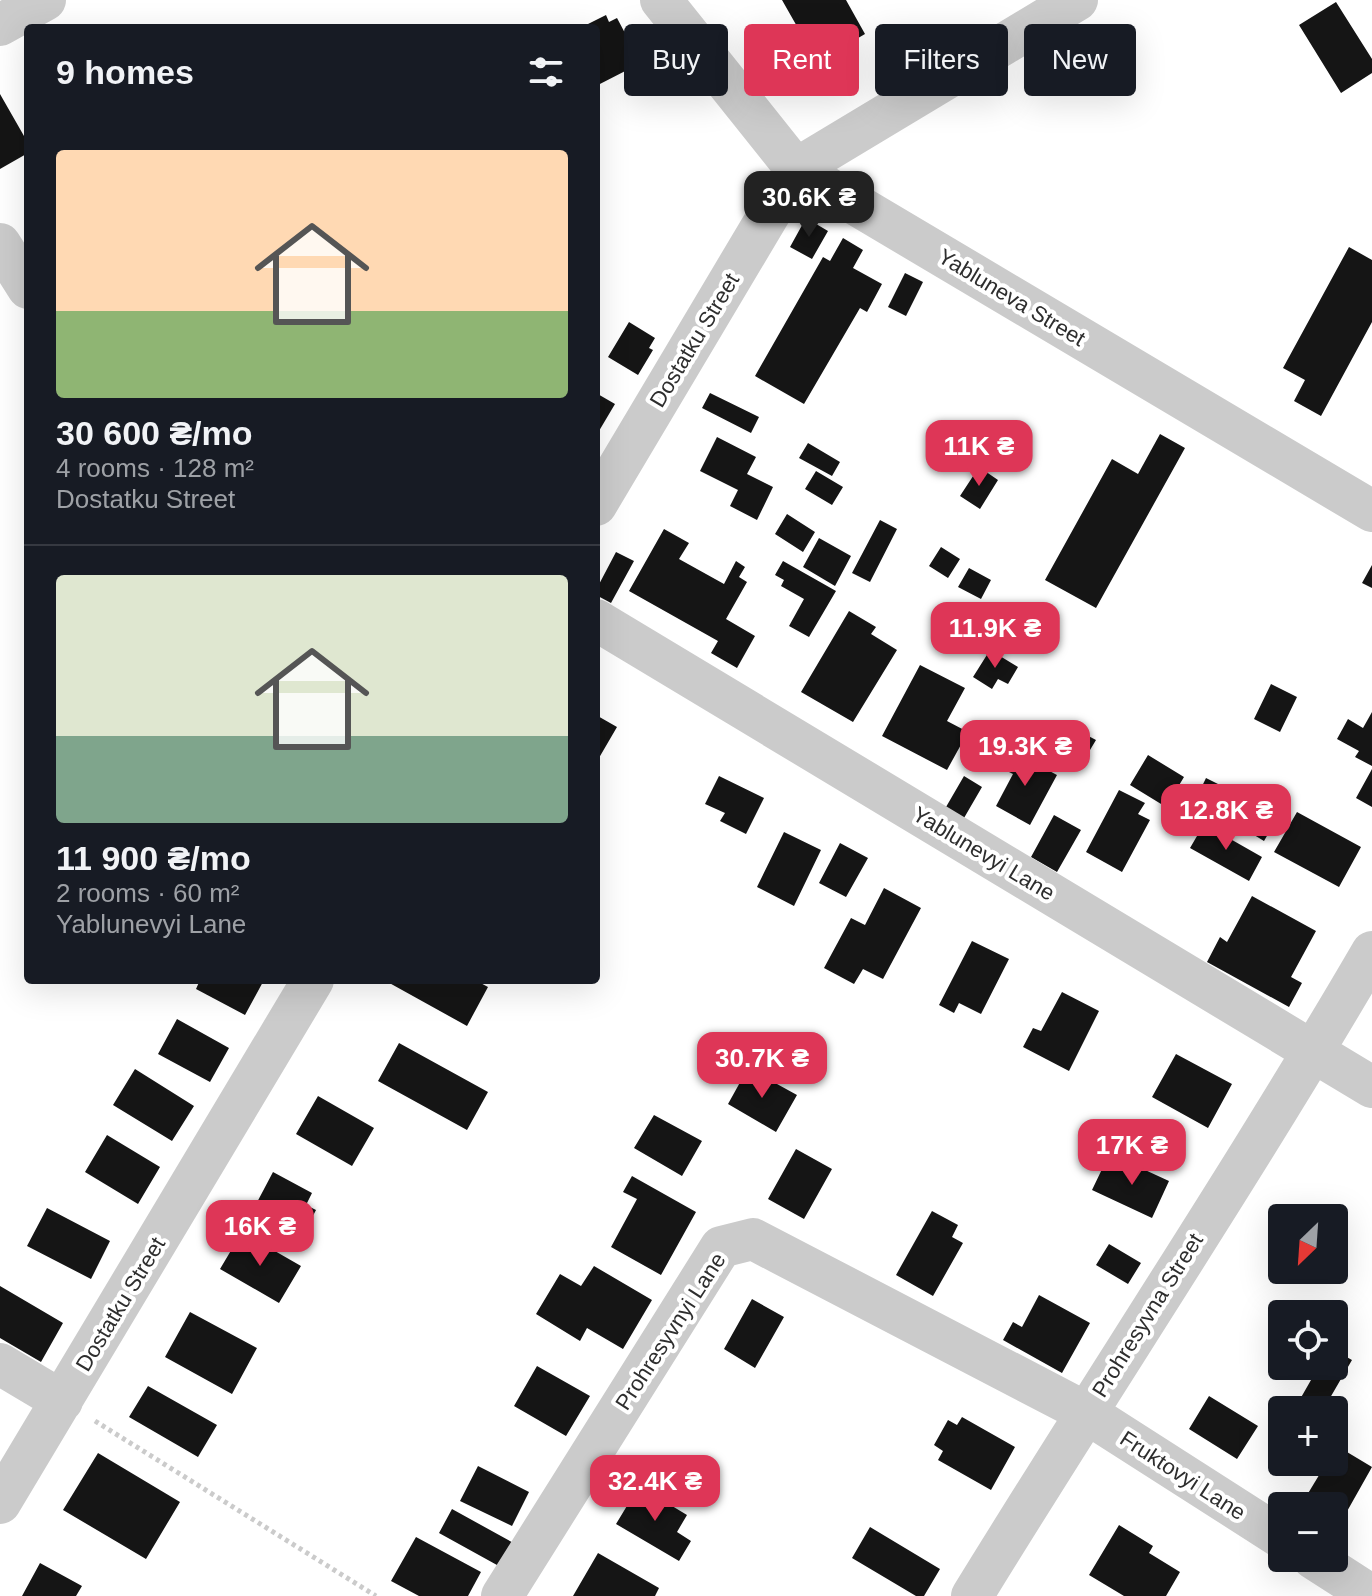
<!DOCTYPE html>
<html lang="en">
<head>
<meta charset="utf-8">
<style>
	:root { --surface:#171b24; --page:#242831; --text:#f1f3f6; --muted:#9ea1a6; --line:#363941; --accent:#de3657 }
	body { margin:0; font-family:Arial,sans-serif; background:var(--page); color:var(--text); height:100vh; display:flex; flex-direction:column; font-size:30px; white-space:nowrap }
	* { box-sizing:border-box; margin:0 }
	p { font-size:26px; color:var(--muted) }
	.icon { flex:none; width:44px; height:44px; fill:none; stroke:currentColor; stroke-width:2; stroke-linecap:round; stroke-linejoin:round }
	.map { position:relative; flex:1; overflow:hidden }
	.panel { position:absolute; left:24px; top:24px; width:576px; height:960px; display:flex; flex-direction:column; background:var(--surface); border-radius:8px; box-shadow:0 8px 32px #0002 }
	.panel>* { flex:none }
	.banner { position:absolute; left:624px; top:24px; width:628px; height:72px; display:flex; gap:16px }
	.needle { width:52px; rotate:205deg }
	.tools { position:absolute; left:1268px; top:1204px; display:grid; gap:16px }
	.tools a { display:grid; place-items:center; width:80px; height:80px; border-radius:8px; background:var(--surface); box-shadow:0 8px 32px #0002; font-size:40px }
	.price { position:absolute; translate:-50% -68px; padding:0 18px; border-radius:16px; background:var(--accent); color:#fff; font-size:26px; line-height:52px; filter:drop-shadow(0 2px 4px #0008) }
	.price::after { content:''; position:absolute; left:50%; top:48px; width:24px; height:18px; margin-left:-12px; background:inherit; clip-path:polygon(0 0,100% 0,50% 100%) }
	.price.current { background:#222; color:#fff }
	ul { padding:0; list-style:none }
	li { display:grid; align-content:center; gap:16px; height:424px; padding:0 32px }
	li+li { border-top:2px solid var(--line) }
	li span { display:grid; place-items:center; height:248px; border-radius:8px; color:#555 }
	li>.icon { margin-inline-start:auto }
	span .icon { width:144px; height:144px; fill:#fffc; stroke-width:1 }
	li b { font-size:34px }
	h2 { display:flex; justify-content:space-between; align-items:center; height:96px; padding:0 32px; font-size:34px }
	.tag { padding:0 28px; border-radius:8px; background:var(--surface); box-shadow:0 8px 32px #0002; font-size:28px; line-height:72px }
	.tag.current { background:var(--accent); color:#fff }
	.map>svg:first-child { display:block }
	.building { fill:#151515 }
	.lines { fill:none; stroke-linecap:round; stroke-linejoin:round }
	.path { stroke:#cbcbcb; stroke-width:5; stroke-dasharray:4 4; stroke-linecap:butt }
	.street { stroke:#cbcbcb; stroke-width:42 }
	.labels { text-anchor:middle; stroke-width:8; stroke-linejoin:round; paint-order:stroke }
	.street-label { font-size:22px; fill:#2e2e2e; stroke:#fff }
</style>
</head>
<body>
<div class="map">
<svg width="1372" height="1596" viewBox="0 0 1372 1596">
	<rect width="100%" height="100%" fill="#fff"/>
	<path class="building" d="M782 0H846L865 34 841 48 835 37 811 51Z
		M1336 2 1372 59V73L1341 93 1299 25Z
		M606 15 609 22 617 18 635 52 629 56 635 66 596 86V28H580Z
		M0 94 28 143V153L0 169Z
		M806 218 828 231 812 259 790 247Z
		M843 238 863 250 853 268 882 284 867 312 860 308 804 404 755 376 823 257 830 261Z
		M1349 247 1372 260V322L1321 416 1294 401 1305 380 1283 368Z
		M905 273 923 282 906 316 888 307Z
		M629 322 655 338 649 348 653 350 638 375 608 357Z
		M596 393 615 404 596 436Z
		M710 393 759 417 751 433 702 408Z
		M1160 434 1185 448 1096 608 1045 580 1112 459 1138 474Z
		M717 437 756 457 747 474 773 487 757 520 730 506 738 490 700 471Z
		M808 443 840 462 832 476 799 458Z
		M979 467 998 480 980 509 960 496Z
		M816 471 843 487 832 505 805 489Z
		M787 514 815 532 803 552 775 534Z
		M880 520 897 529 870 582 852 573Z
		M664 529 689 543 679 559 724 584 736 561 745 567 739 577 747 582 726 619 755 636 737 668 711 653 718 641 629 591Z
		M819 538 851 556 835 586 803 567Z
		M941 547 960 559 948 578 929 566Z
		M616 552 634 561 611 603 596 595V590Z
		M783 561 836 591 809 637 789 626 804 599 781 586 784 580 775 575Z
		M1372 565V588L1362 583Z
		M969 568 991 580 981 599 958 587Z
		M849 611 876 627 871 634 897 650 853 722 801 692Z
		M990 650 1018 667 1008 684 998 679 992 689 973 677Z
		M920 665 965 688 947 721 968 732 947 770 882 736Z
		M1271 684 1297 697 1280 732 1254 719Z
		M1372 712V766L1355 757 1359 751 1337 739 1348 719 1363 728Z
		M596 715 617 727 596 763Z
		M1077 730 1096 740 1084 760 1066 750Z
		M1012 751 1057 775 1030 825 996 806 1013 774 1003 769Z
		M1148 755 1184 777 1166 807 1130 785Z
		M1372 769V807L1356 798Z
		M719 776 764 798 746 834 720 821 725 813 705 804Z
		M964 776 982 787 964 818 946 807Z
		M1206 778 1234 792 1220 821 1192 807Z
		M1252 785 1280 801 1274 813 1279 815 1264 841 1231 821Z
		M1119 790 1145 803 1138 814 1150 820 1122 872 1086 852Z
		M1297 812 1361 847 1339 887 1274 852Z
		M1054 815 1081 830 1057 872 1031 857Z
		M1204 824 1262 857 1249 881 1190 848Z
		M784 832 821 850 794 906 757 887Z
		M840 843 868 858 846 897 819 883Z
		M884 888 921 908 883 979 863 969 854 984 824 968 851 918 865 925Z
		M1252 896 1316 931 1291 977 1302 983 1289 1007 1207 962 1220 937 1227 942Z
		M972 941 1009 959 981 1014 959 1003 954 1013 939 1005Z
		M200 980H264L245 1015 196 989Z
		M384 980H475L488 987 467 1026Z
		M1062 992 1099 1011 1069 1071 1023 1047 1033 1028 1041 1031Z
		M177 1019 229 1048 210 1082 158 1054Z
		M399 1043 488 1092 467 1130 378 1081Z
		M1176 1054 1232 1084 1208 1128 1152 1097Z
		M748 1068 797 1095 776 1132 728 1104Z
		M135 1069 194 1106 172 1141 113 1105Z
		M318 1096 374 1128 352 1166 296 1134Z
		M654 1115 702 1141 682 1176 634 1148Z
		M107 1135 160 1167 138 1204 85 1172Z
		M796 1149 832 1169 804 1219 768 1199Z
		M1119 1158 1169 1181 1152 1218 1092 1190 1104 1165 1113 1170Z
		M273 1172 312 1193 306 1205 316 1210 303 1235 253 1210Z
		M632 1176 696 1212 661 1275 611 1247 637 1199 623 1192Z
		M47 1208 110 1241 91 1279 27 1246Z
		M932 1211 958 1225 952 1237 963 1243 933 1296 896 1275Z
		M242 1232 301 1266 279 1303 220 1269Z
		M1109 1244 1141 1263 1128 1284 1096 1265Z
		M594 1266 652 1300 623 1349 587 1328 580 1341 536 1314 560 1274 581 1286Z
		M0 1286 63 1323 41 1362 0 1338Z
		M1039 1295 1090 1323 1062 1373 1003 1340 1013 1322 1022 1327Z
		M752 1299 784 1317 755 1368 724 1349Z
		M190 1312 257 1348 232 1394 165 1357Z
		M1334 1350 1352 1360 1323 1410 1295 1408 1319 1366H1334Z
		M537 1366 590 1396 566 1436 514 1406Z
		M148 1386 217 1425 198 1457 129 1417Z
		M1209 1396 1258 1426 1237 1459 1189 1429Z
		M962 1417 1015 1447 991 1490 938 1460 943 1451 934 1445 948 1420 957 1425Z
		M1337 1446 1372 1467 1341 1522 1334 1518V1506H1315L1304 1500 1327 1462H1334V1451Z
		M98 1453 180 1502 146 1559 63 1510Z
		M478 1466 529 1492 512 1526 460 1501Z
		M639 1486 687 1515 677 1532 691 1541 679 1561 616 1524Z
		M452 1509 519 1546 506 1570 439 1533Z
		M1119 1525 1153 1546 1149 1553 1180 1572 1166 1596H1124L1089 1575Z
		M870 1527 940 1569 924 1596H916L852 1558Z
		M416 1537 481 1572 468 1596H419L391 1581Z
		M598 1553 659 1588 655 1596H573Z
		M40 1563 82 1586 76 1596H22Z"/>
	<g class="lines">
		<path class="path" d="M95 1421 376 1596"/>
		<path class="street" d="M661 0 796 169 1372 511
			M0 25 45 0
			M0 244 28 288
			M596 505 796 169 1077 0
			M596 620 1372 1087
			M0 1364 62 1401
			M0 1503 313 980
			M1313 1558 1372 1596
			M502 1596 721 1247 753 1239 1085 1412 1282 1538
			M972 1596C1104 1381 1245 1170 1372 952"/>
	</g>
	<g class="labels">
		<g class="street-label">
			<text transform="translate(1012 297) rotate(31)" y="8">Yabluneva Street</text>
			<text transform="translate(694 340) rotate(-59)" y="8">Dostatku Street</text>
			<text transform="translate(984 853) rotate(31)" y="8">Yablunevyi Lane</text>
			<text transform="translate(120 1304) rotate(-59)" y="8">Dostatku Street</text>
			<text transform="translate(1147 1315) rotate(-58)" y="8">Prohresyvna Street</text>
			<text transform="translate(670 1331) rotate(-57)" y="8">Prohresyvnyi Lane</text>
			<text transform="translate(1183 1475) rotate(33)" y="8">Fruktovyi Lane</text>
		</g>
	</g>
</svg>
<div class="tools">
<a><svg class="needle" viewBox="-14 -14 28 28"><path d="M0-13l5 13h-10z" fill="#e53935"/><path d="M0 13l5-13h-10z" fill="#9ea1a6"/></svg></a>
<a><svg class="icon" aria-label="locate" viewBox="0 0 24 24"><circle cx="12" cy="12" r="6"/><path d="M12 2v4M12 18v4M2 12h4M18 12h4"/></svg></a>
<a>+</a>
<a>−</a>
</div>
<b class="price current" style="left:809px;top:239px">30.6K ₴</b>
<b class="price" style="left:979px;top:488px">11K ₴</b>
<b class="price" style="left:995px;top:670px">11.9K ₴</b>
<b class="price" style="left:1025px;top:788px">19.3K ₴</b>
<b class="price" style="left:1226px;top:852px">12.8K ₴</b>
<b class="price" style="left:762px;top:1100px">30.7K ₴</b>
<b class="price" style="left:1132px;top:1187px">17K ₴</b>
<b class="price" style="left:260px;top:1268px">16K ₴</b>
<b class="price" style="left:655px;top:1523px">32.4K ₴</b>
<div class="banner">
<a class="tag">Buy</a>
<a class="tag current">Rent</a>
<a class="tag">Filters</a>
<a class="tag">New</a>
</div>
<section class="panel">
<h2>9 homes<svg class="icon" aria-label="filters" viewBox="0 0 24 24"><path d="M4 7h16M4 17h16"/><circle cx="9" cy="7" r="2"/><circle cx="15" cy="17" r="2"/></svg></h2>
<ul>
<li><span style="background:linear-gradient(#ffd9b3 65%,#8fb573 0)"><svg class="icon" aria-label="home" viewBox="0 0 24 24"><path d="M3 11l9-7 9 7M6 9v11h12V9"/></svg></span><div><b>30 600 ₴/mo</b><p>4 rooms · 128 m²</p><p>Dostatku Street</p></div></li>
<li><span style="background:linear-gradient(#dfe7d0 65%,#7fa58c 0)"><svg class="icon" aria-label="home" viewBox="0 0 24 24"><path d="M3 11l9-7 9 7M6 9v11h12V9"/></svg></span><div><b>11 900 ₴/mo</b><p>2 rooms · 60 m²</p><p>Yablunevyi Lane</p></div></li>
</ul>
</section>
</div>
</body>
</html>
